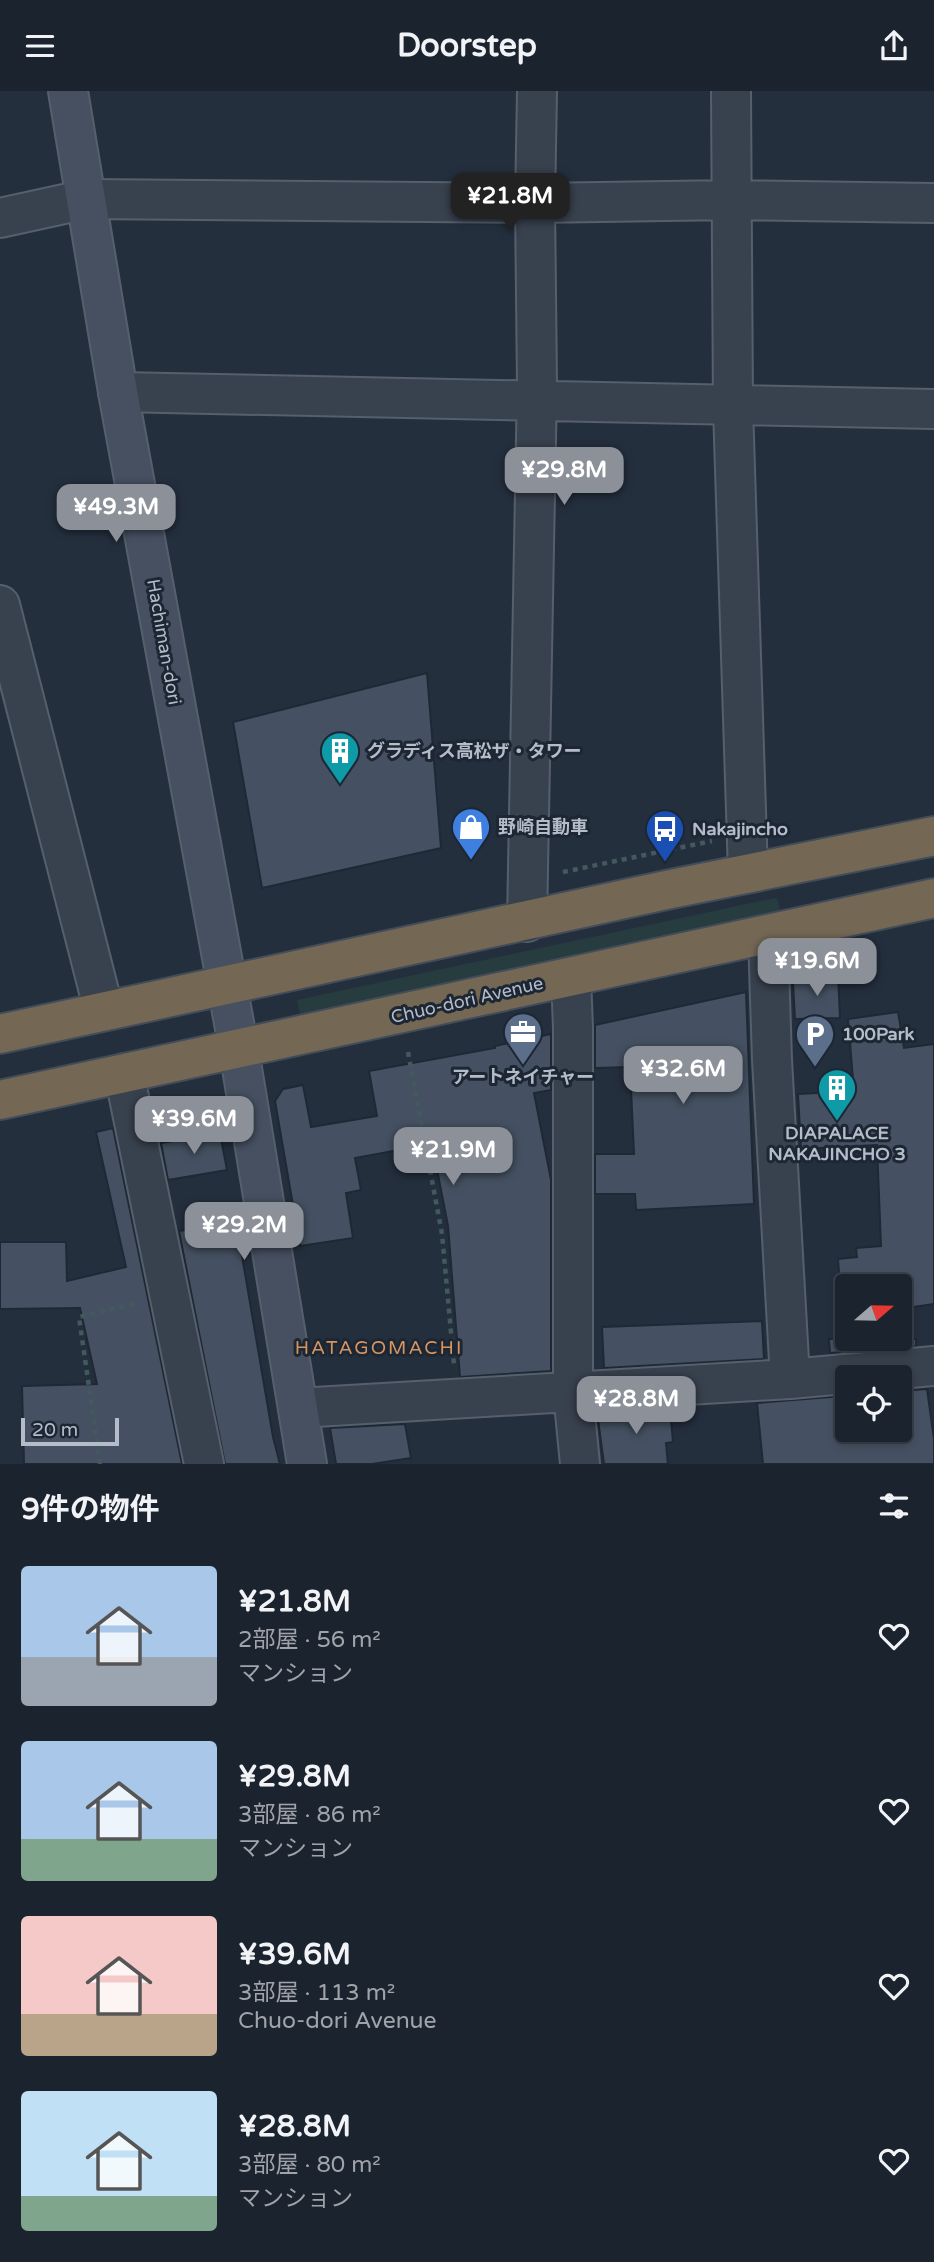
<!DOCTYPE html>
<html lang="ja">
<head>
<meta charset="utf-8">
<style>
	:root { --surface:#1b232e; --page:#242b36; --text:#f1f3f6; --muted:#a0a4aa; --line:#39404a; --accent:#8c9099 }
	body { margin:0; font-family:"Varela Round","Noto Sans JP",sans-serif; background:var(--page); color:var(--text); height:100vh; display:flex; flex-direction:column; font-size:26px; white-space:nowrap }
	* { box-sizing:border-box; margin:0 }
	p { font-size:23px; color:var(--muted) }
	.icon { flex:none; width:38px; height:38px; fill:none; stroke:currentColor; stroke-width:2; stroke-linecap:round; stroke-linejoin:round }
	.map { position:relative; height:1373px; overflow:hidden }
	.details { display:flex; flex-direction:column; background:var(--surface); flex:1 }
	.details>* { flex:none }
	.needle { width:46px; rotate:70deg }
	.tools { position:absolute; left:835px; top:1183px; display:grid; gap:14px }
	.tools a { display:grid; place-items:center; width:77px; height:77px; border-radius:7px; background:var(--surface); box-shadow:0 4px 10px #0003,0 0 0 2px var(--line); font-size:35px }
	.scale { position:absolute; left:21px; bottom:18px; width:98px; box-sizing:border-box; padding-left:7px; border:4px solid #b4bcc9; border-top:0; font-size:19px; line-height:24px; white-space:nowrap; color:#b4bcc9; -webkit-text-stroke:5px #1d2633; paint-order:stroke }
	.price { position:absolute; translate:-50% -60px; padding:0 16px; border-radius:14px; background:var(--accent); color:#fff; font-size:23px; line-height:46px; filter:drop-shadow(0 2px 4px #0008) }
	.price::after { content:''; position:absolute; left:50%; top:42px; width:21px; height:16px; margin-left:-10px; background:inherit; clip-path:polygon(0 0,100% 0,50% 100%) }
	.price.active { background:#222; color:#fff }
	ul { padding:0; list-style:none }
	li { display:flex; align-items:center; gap:21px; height:175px; padding:0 21px }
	li span { display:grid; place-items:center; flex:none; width:196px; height:140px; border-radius:7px; color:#555 }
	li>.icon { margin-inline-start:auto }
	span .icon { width:84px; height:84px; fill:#fffc; stroke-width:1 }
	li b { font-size:30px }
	h2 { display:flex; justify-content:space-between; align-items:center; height:84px; padding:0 21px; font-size:30px }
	header { display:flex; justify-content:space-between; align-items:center; height:91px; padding:0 21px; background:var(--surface); font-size:32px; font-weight:700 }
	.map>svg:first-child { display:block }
	.green { fill:#263c3f }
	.building { fill:#455162; stroke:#1f2835; stroke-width:2 }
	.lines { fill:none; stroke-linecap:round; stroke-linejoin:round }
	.street-casing { stroke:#565f6c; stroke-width:42 }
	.secondary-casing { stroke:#565f6c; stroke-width:42 }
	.highway-casing { stroke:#434c59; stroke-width:42 }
	.path { stroke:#44595c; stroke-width:4.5; stroke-dasharray:5 5; stroke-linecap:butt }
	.street { stroke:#38414e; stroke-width:38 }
	.secondary { stroke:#465061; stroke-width:38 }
	.highway { stroke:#746855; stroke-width:38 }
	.labels { text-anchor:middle; stroke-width:6; stroke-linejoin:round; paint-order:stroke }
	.street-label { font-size:18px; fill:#b4bcc9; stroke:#1d2633 }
	.poi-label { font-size:18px; font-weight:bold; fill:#b4bcc9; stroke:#1d2633; text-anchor:start }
	.neighbourhood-label { font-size:19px; letter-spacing:2px; fill:#d59563; stroke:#1d2633 }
</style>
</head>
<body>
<header><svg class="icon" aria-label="menu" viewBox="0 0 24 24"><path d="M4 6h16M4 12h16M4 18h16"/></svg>Doorstep<svg class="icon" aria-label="share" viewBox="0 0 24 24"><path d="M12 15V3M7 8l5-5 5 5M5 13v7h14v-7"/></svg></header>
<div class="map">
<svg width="934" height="1373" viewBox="0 0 934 1373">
	<rect width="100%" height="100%" fill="#242f3e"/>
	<path class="green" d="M775 807 778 809 780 819 777 824 300 923 297 909Z"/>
	<path class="building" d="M427 582 441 757 262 797 233 631Z
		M838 883 840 927 795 928 793 892Z
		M746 901 754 1113 636 1119 635 1103H595V1063H634L630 976 595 977V934Z
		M898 921 904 957 934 953V1213L900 1218V1195H840L838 1168 857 1166 856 1157 881 1155 877 1054 801 1058 798 1003 854 1000 848 928Z
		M551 943V999L534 1002 551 1089V1280L460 1286 448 1135 432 1053 355 1067 361 1099 346 1102 353 1147 300 1155 275 1010 283 998 303 994 311 1036 377 1025 369 980 495 957V955Z
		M113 1037 182 1373H24L22 1295 97 1293 80 1217 0 1218V1151H66L67 1190 126 1176 96 1041Z
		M220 1042 227 1079 168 1089 161 1052Z
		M236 1130 273 1346 280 1373H225L179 1140Z
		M762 1230 764 1268 604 1277 602 1236Z
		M829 1248H916V1255L830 1262Z
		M927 1298 934 1348V1373H763L757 1312 843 1305 847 1339H900V1300Z
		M670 1317 673 1351 666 1352 668 1373H604L597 1321Z
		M405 1333 411 1367 372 1373H336L330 1337Z"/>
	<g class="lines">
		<g class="street-casing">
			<path id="street" d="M731 0 733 316 748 782
				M0 127 87 108 535 112 731 109 934 112
				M118 301 934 318
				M0 514 104 920
				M527 831 537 294 535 112 537 0
				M768 844 772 969 790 1288
				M571 886 573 937V1301L580 1373
				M124 982 204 1373
				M298 1317 790 1288 934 1275"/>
		</g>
		<g class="secondary-casing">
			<path id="secondary" d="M68 0 118 301 239 959 307 1373"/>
		</g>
		<g class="highway-casing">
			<path id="highway" d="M0 943 671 798 934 745
				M0 1009 934 807"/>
		</g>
		<path class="path" d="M563 781 712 750
			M408 961 442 1143 454 1274
			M100 1373 79 1226 137 1212"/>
		<use href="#street" class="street"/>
		<use href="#secondary" class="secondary"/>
		<use href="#highway" class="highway"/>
	</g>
	<defs>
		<g id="building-pin" transform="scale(2.0125)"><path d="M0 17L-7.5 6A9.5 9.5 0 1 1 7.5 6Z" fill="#0f9aa8" stroke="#1d2633"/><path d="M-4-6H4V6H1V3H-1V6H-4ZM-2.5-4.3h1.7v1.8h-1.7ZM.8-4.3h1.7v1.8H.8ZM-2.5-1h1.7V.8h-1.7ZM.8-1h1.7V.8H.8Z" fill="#fff"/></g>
		<g id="shop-pin" transform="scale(2.0125)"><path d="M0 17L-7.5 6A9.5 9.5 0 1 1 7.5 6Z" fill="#3f7fe0" stroke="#1d2633"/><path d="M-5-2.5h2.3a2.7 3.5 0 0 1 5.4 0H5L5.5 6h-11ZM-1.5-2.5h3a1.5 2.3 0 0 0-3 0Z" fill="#fff"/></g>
		<g id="bus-pin" transform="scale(2.0125)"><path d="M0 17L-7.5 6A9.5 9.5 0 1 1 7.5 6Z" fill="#1a4fb4" stroke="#1d2633"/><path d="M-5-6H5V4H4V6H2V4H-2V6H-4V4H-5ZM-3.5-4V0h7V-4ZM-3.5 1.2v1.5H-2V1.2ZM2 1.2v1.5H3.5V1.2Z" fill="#fff"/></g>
		<g id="office-pin" transform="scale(2.0125)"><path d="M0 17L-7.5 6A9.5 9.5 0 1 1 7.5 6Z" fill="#5c6f8a" stroke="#1d2633"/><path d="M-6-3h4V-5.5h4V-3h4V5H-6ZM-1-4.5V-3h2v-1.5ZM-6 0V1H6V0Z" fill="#fff"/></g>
		<g id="parking-pin" transform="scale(2.0125)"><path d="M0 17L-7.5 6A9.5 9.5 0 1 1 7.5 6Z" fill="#5c6f8a" stroke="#1d2633"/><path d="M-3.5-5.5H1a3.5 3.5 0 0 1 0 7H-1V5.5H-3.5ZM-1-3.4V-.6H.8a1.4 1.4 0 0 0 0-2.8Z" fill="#fff"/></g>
	</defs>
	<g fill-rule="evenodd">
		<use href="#building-pin" x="340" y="660"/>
		<use href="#shop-pin" x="471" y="736"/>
		<use href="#bus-pin" x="665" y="738"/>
		<use href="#office-pin" x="523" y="941"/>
		<use href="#parking-pin" x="815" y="943"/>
		<use href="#building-pin" x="837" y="997"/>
	</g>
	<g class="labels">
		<g class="street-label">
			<text transform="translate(164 551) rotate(80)" y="6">Hachiman-dori</text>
			<text transform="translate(467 909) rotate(-13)" y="6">Chuo-dori Avenue</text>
		</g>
		<g class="poi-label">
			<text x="367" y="666">グラディス高松ザ・タワー</text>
			<text x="498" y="742">野崎自動車</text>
			<text x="692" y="744">Nakajincho</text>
			<text x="842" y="949">100Park</text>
			<text x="523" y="992" text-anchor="middle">アートネイチャー</text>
			<text x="837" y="1048" text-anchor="middle">DIAPALACE<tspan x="837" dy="21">NAKAJINCHO 3</tspan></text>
		</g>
		<g class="neighbourhood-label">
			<text x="379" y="1263">HATAGOMACHI</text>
		</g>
	</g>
</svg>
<div class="tools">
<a><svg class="needle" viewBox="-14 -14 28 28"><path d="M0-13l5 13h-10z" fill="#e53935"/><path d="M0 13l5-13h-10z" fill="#a0a4aa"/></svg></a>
<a><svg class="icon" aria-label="locate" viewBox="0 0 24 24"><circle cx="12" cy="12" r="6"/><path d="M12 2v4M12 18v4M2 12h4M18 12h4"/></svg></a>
</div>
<div class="scale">20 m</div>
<b class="price active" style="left:510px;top:142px">¥21.8M</b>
<b class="price" style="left:564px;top:416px">¥29.8M</b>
<b class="price" style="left:116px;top:453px">¥49.3M</b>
<b class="price" style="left:817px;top:907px">¥19.6M</b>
<b class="price" style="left:683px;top:1015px">¥32.6M</b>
<b class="price" style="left:194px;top:1065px">¥39.6M</b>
<b class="price" style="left:453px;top:1096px">¥21.9M</b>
<b class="price" style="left:244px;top:1171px">¥29.2M</b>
<b class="price" style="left:636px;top:1345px">¥28.8M</b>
</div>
<section class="details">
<h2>9件の物件<svg class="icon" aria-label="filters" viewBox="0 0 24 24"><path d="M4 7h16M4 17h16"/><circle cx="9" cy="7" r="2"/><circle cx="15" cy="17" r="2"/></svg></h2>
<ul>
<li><span style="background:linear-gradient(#a9c7e8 65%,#9aa5b1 0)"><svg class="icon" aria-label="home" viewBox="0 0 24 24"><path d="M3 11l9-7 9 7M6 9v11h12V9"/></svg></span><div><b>¥21.8M</b><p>2部屋 · 56 m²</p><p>マンション</p></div><svg class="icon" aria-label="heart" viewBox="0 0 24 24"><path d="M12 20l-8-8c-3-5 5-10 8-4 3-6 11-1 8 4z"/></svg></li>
<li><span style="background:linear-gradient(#a9c7e8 70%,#7fa58c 0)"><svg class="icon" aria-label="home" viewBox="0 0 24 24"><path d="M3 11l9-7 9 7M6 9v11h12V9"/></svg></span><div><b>¥29.8M</b><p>3部屋 · 86 m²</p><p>マンション</p></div><svg class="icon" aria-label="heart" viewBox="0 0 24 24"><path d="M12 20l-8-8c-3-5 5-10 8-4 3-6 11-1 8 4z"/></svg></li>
<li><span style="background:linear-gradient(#f6c9c9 70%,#b9a48a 0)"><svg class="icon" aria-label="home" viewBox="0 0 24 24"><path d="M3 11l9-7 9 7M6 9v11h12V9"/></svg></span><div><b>¥39.6M</b><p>3部屋 · 113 m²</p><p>Chuo-dori Avenue</p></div><svg class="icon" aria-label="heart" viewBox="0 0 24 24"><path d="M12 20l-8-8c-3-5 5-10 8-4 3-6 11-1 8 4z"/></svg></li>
<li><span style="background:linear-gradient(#bfe0f5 75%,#7fa58c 0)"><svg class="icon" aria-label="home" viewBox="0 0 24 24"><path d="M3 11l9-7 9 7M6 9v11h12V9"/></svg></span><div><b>¥28.8M</b><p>3部屋 · 80 m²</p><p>マンション</p></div><svg class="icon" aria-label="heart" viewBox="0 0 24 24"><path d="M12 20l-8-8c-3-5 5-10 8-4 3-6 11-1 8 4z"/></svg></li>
</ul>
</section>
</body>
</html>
